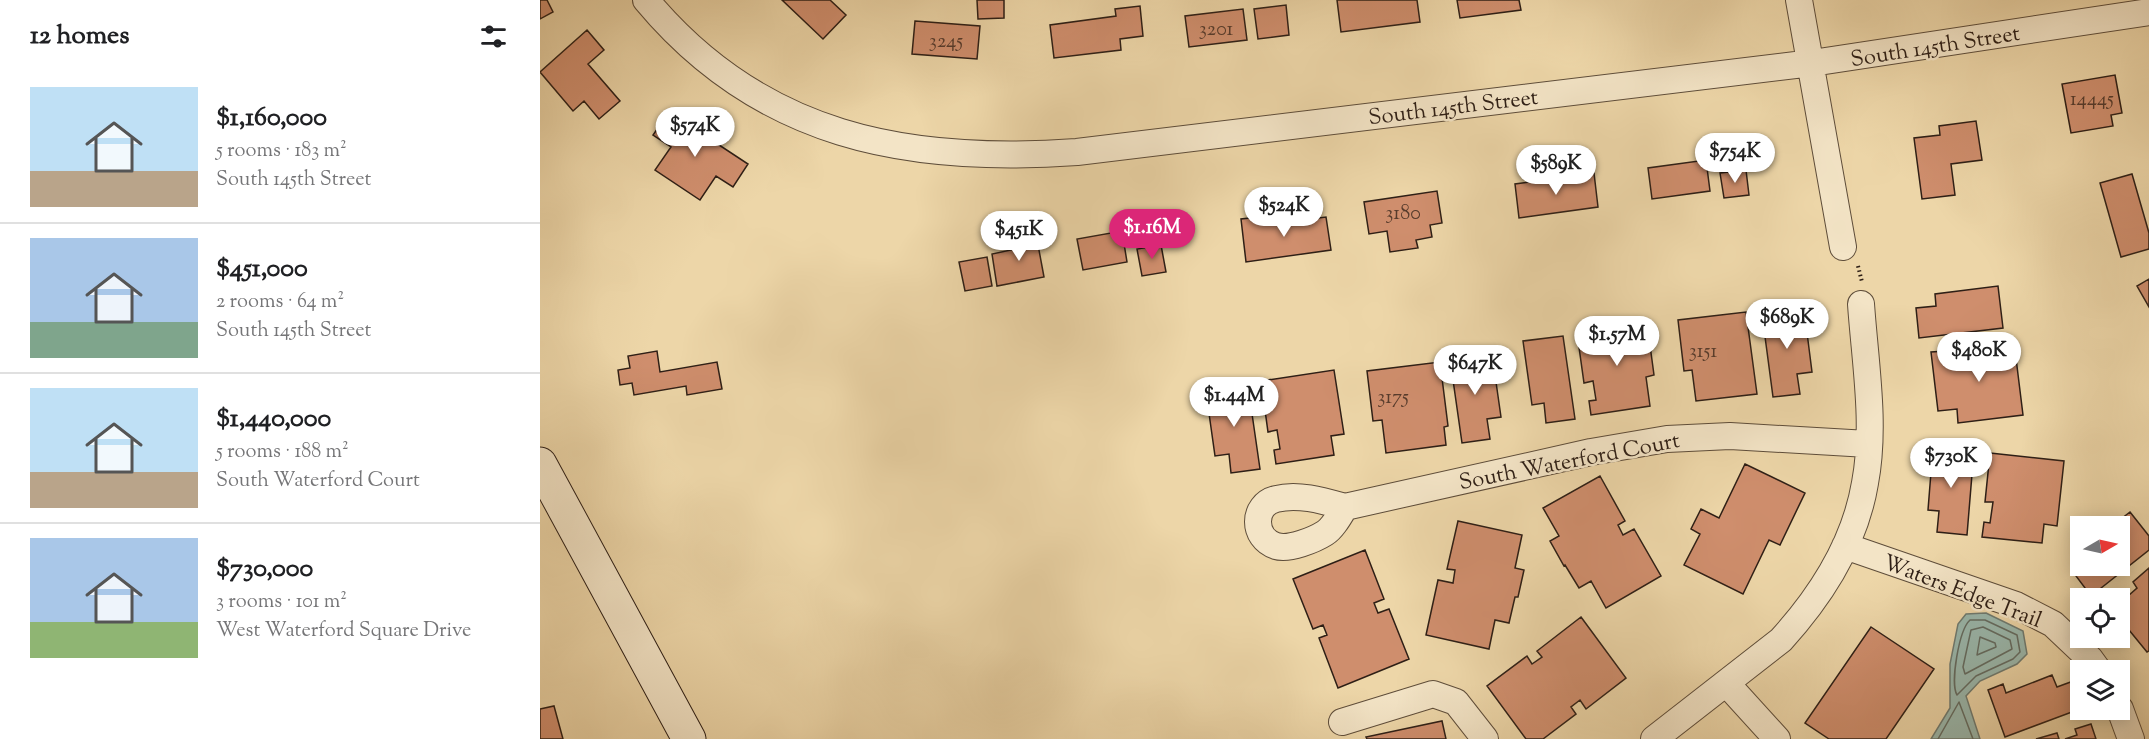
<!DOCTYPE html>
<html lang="en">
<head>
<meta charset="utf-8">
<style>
	:root { --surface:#fff; --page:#f2f2f2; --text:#202124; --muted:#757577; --line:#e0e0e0; --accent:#db2777 }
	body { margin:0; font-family:"Sorts Mill Goudy",serif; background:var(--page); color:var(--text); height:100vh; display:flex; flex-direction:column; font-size:22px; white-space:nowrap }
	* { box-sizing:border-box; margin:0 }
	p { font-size:20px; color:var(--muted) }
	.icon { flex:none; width:33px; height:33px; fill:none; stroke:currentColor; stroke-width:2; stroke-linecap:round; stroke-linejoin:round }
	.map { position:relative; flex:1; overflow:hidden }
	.panel { display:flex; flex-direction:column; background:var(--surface); width:540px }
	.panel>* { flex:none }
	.needle { width:39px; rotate:81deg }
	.fabs { position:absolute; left:1530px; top:516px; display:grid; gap:12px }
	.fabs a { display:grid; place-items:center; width:60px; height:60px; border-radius:0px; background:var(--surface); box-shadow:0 3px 15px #0003; font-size:30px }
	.price { position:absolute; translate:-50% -51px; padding:0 14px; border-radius:21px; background:#fff; color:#222; font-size:20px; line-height:39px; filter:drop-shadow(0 2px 3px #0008) }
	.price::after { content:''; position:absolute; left:50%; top:36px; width:18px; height:14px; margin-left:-9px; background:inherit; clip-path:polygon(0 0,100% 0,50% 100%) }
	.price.current { background:var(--accent); color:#fff }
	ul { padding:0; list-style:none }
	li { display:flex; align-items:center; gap:18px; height:150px; padding:0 30px }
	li+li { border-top:2px solid var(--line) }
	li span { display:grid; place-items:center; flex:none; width:168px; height:120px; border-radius:0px; color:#555 }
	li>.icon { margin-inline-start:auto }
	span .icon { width:72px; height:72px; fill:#fffc; stroke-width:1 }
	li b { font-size:26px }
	h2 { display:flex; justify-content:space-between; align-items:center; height:72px; padding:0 30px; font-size:26px }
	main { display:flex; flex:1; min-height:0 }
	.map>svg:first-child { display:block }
	.water { fill:#9ab8ad; stroke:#6f7b71; stroke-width:1.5 }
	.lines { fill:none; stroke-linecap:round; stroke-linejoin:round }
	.shore { stroke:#646c62; stroke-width:1.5 }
	.building { fill:#cf8e6d; stroke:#2e1f16; stroke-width:1.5 }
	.minor-casing { stroke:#5e4d3a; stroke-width:28 }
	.secondary-casing { stroke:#2e1f16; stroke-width:35 }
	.path { stroke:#2e1f16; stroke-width:4; stroke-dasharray:1.5 3; stroke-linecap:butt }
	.minor { stroke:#f3e4c6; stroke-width:26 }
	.secondary { stroke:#f3e4c6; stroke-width:33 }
	.labels { text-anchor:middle; stroke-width:5; stroke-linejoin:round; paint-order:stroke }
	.number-label { font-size:20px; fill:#563b2c }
	.street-label { font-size:22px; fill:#2e1f16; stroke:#f3e4c6 }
</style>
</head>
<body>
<main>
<section class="panel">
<h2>12 homes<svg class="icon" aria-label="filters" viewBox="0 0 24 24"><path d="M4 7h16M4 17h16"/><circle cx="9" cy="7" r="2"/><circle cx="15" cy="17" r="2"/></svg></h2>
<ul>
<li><span style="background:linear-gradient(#bfe0f5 70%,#b9a48a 0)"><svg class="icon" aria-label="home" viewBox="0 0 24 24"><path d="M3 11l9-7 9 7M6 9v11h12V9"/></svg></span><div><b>$1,160,000</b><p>5 rooms · 183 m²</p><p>South 145th Street</p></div></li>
<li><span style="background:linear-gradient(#a9c7e8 70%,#7fa58c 0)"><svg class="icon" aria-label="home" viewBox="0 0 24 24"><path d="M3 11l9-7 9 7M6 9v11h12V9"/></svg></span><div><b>$451,000</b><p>2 rooms · 64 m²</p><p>South 145th Street</p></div></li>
<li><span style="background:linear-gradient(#bfe0f5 70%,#b9a48a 0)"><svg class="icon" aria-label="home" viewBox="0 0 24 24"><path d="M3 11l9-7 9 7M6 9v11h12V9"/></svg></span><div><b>$1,440,000</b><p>5 rooms · 188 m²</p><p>South Waterford Court</p></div></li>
<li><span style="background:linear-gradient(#a9c7e8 70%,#8fb573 0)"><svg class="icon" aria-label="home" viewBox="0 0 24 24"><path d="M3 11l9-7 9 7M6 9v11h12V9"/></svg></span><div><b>$730,000</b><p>3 rooms · 101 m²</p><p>West Waterford Square Drive</p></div></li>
</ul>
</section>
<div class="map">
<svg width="1609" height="739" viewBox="0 0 1609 739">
	<rect width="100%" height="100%" fill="#edd6a8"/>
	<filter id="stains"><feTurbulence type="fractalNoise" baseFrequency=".00333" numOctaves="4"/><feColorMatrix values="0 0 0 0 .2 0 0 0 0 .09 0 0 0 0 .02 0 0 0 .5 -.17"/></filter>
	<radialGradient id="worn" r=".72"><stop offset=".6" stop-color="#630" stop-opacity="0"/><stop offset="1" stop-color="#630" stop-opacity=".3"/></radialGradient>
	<path class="water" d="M1446 613 1483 631 1487 654 1477 664 1440 681 1426 696 1440 739H1391L1410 708V664L1418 624 1426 614Z"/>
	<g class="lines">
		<path class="shore" d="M1445 620 1477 635 1480 652 1473 659 1436 676 1417 695C1410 683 1419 630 1430 620Z
			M1443 627 1470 640 1472 649 1425 674 1423 667 1431 630Z
			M1440 637 1455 643 1456 647 1437 655Z
			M1398 739 1419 702 1433 739"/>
	</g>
	<path class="building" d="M0 0H7L13 12 0 19Z
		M242 0H290L306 15 283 39Z
		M437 0H464V18L438 19Z
		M797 0H877L880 22 801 32Z
		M917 0H979L981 10 920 18Z
		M746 5 749 35 718 39 714 9Z
		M600 6 603 36 580 39 581 50 514 58 510 25 576 16 575 9Z
		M703 9 707 40 649 47 645 16Z
		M375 21 440 26 437 59 372 54Z
		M47 30 64 50 48 64 80 101 59 119 44 101 33 111 0 72Z
		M1575 75 1582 113 1571 115 1573 126 1531 133 1522 84Z
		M129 112 208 164 193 187 176 176 160 200 115 170 131 147 113 135Z
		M1436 121 1442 160 1411 164 1415 195 1382 199 1374 138 1400 135 1399 126Z
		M1166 160 1170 191 1112 199 1108 168Z
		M1206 170 1209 195 1184 198 1180 173Z
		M1054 173 1058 207 979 218 975 184Z
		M1592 174 1609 233V249L1581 257 1560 183Z
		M897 191 902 223 890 225 892 237 876 240 878 248 850 252 847 231 829 234 824 202Z
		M728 216 729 224 786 217 791 250 706 262 701 219Z
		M582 231 587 262 543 270 537 239Z
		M496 234 504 277 457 286 452 254 471 250 469 239Z
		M621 245 626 272 602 276 597 249Z
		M447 257 452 286 425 291 419 262Z
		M1609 279V307L1597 286Z
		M1458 286 1463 328 1379 338 1376 308 1396 306 1395 294Z
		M1264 309 1272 372 1257 374 1260 394 1233 397 1222 314Z
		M1206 312 1217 394 1156 401 1152 370 1144 371 1138 320Z
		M1107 323 1114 375 1106 377 1110 406 1051 415 1049 401 1056 400 1053 381 1044 383 1037 333Z
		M1023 336 1035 419 1006 423 1004 403 992 405 983 341Z
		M1474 342 1483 415 1418 423 1417 409 1398 411 1391 352 1406 351 1407 358 1427 356 1426 348Z
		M117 351 120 372 177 362 182 389 147 395 146 386 94 395 92 383 80 385 78 370 90 368 88 356Z
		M952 354 961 417 947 419 950 439 922 443 910 359Z
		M900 362 908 426 904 427 906 445 846 453 842 420 833 421 827 371Z
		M794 370 804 434 791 436 794 455 736 464 734 450 740 449 737 430 728 432 721 381Z
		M708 386 720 469 691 473 689 454 675 456 666 392Z
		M1393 447 1434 450 1427 535 1397 532 1399 511 1388 510Z
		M1450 453 1524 461 1517 526 1504 524 1502 543 1442 537 1444 522 1450 523 1453 502H1445Z
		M1205 464 1265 493 1240 545 1229 540 1203 594 1144 565 1160 534 1151 529 1161 509 1179 518Z
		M1060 476 1085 521 1078 525 1083 535 1094 529 1121 576 1066 608 1051 581 1039 588 1025 565 1024 566 1010 541 1019 536 1003 508Z
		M1590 512 1609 536V550L1551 596 1536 576 1550 566H1580V526H1572Z
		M918 521 982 535 975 568 984 570 978 597H975L969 623 955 620 949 649 886 635 898 580 913 583 915 570 907 569Z
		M825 550 844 599 834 603 838 613 849 609 869 659 798 688 779 638 787 635 783 625 773 629 753 579Z
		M1609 568V651L1607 652 1580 619V603L1597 588 1593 582Z
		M1041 617 1086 678 1046 709 1040 700 1031 707 1036 714 1003 739H986L947 686 987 656 992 664 1002 657 997 651Z
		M1331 627 1394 669 1346 739H1289L1265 723Z
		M1512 675 1517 687 1536 680 1540 691V709L1465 737 1448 690 1463 684 1466 693Z
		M14 706 23 739H0V709Z
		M902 721 906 739H827L826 737Z
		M1551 724 1556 739H1525L1537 735 1535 729Z
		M1517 733 1519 739H1496Z"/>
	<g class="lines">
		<g class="minor-casing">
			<path id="minor" d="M106 0C220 137 367 164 537 152L1272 63 1609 12
				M1259 0 1303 247
				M805 507C800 515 793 528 785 533 774 540 749 550 736 546 712 538 712 505 736 499 758 493 784 501 805 507L1051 452 1127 439 1190 436 1328 444
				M1305 546 1476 605 1513 624 1550 659 1558 670
				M1187 684 1237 739
				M1580 709 1591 739
				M802 722 893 694 916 702 945 739
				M1114 739 1241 640C1281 596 1315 543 1325 483 1336 425 1325 362 1321 304"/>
		</g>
		<g class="secondary-casing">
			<path id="secondary" d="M0 464 149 739"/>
		</g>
		<path class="path" d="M1318 266 1322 282"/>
		<use href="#minor" class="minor"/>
		<use href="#secondary" class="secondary"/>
	</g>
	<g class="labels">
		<g class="number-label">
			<text x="676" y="35">3201</text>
			<text x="406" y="47">3245</text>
			<text x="1552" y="105">14445</text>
			<text x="863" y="219">3180</text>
			<text x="1163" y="357">3151</text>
			<text x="853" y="403">3175</text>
		</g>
		<g class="street-label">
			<text transform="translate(1395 45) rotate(-9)" y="8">South 145th Street</text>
			<text transform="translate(913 106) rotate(-7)" y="8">South 145th Street</text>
			<text transform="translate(1029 460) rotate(-11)" y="8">South Waterford Court</text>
			<text transform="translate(1423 590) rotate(21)" y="8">Waters Edge Trail</text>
		</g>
	</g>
	<rect width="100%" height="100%" filter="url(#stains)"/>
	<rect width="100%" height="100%" fill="url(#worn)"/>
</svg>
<div class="fabs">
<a><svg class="needle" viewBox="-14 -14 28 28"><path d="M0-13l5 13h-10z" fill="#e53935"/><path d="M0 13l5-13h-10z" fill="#757577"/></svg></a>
<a><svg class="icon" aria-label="locate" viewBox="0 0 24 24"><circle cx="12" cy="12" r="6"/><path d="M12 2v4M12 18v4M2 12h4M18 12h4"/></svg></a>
<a><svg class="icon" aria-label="layers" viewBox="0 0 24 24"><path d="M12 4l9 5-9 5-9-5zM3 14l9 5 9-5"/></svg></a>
</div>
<b class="price" style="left:155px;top:158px">$574K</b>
<b class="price" style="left:1195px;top:184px">$754K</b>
<b class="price" style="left:1016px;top:196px">$589K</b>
<b class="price" style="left:744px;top:238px">$524K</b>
<b class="price current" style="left:612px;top:260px">$1.16M</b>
<b class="price" style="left:479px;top:262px">$451K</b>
<b class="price" style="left:1247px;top:350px">$689K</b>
<b class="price" style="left:1077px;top:367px">$1.57M</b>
<b class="price" style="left:1439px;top:383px">$480K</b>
<b class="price" style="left:935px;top:396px">$647K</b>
<b class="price" style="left:694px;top:428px">$1.44M</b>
<b class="price" style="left:1411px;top:489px">$730K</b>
</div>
</main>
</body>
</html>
